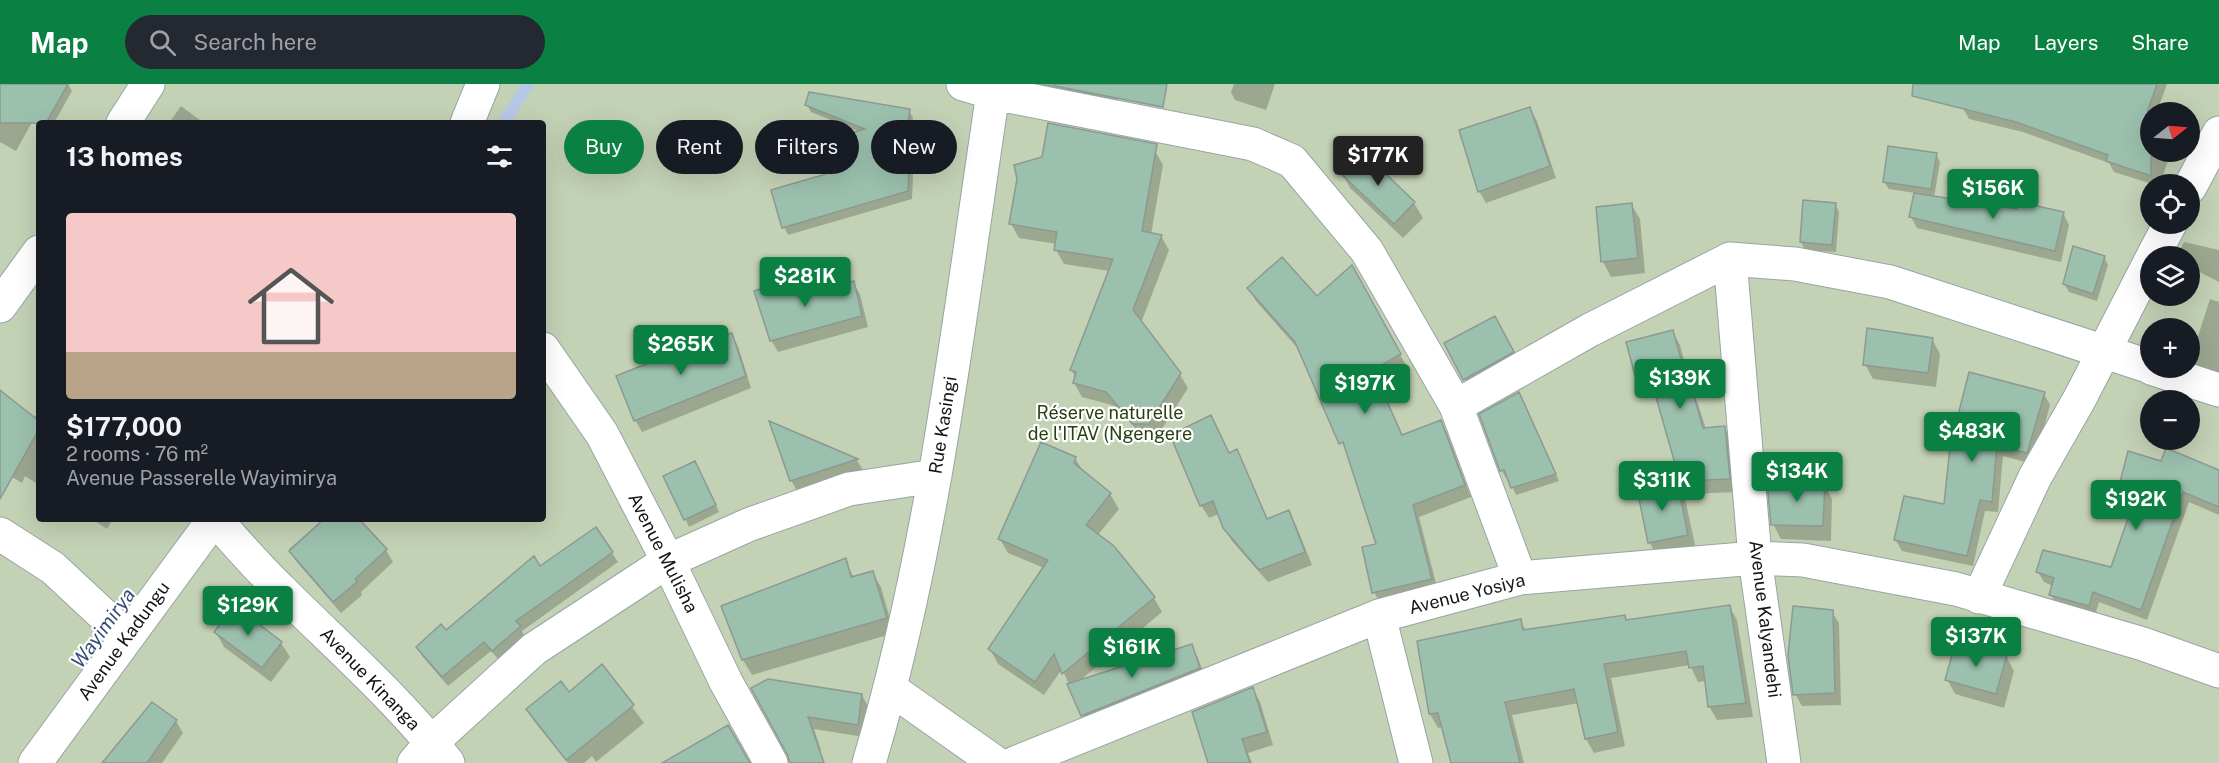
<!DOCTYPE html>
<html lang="en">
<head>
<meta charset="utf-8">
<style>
	:root { --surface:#171b24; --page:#242831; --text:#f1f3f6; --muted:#9ea1a6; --accent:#0b8043 }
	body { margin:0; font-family:"Public Sans",sans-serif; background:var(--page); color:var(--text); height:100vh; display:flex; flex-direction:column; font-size:22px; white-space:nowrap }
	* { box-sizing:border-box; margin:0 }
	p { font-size:20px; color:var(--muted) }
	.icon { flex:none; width:33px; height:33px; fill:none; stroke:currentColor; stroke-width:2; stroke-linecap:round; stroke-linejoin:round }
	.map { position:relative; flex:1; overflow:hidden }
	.sheet { position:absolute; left:36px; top:36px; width:510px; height:402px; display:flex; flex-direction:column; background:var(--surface); border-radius:6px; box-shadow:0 6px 24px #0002 }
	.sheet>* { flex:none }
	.banner { position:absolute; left:564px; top:36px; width:570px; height:54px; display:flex; gap:12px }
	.needle { width:39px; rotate:73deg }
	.fabs { position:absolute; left:2140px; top:18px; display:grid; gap:12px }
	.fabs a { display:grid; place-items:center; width:60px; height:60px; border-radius:50%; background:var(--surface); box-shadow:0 6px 24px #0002; font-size:30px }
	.price { position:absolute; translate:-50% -51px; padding:0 14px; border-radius:6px; background:var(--accent); color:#fff; font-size:20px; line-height:39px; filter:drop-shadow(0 2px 3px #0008) }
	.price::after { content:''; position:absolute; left:50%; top:36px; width:18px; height:14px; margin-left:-9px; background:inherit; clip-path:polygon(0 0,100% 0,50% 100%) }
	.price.active { background:#222; color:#fff }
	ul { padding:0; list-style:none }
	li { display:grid; align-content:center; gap:12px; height:318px; padding:0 30px }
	li span { display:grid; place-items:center; height:186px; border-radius:6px; color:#555 }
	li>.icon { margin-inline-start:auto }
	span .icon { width:108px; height:108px; fill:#fffc; stroke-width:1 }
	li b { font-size:26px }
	h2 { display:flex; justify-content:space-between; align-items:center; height:72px; padding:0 30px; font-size:26px }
	.tag { padding:0 21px; border-radius:27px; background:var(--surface); box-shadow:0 6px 24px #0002; font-size:21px; line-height:54px }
	.tag.active { background:var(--accent); color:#fff }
	header { display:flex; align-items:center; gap:36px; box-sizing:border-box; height:84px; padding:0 30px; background:var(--accent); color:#fff }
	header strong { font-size:28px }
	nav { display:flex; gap:33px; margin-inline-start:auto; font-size:21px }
	.search { width:420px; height:54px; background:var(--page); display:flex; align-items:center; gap:15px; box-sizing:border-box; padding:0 21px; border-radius:33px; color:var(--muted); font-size:22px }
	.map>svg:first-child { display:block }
	.green { fill:#c3d1b5; fill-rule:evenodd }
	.shadow { fill:#0003; fill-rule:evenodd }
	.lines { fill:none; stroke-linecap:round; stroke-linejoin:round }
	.stream { stroke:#b7c8e7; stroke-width:12 }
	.building { fill:#9cc0ae; stroke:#8d9992; stroke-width:1.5 }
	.street-casing { stroke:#97a5a5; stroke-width:35 }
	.street { stroke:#fff; stroke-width:33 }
	.labels { text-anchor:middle; stroke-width:4.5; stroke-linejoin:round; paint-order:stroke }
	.park-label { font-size:18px; fill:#2a3f0e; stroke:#fff }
	.street-label { font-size:18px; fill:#111616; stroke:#fff }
	.water-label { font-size:20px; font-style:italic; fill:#364d78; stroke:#fff }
</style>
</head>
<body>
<header>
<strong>Map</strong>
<div class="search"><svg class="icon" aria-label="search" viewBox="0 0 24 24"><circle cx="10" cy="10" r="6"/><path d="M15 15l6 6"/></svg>Search here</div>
<nav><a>Map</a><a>Layers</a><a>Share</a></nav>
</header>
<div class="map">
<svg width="2219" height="679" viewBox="0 0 2219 679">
	<rect width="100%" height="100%" fill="#e8f7f7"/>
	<path class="green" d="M0 0H2219V679H0ZM2151 28H2190V68H2151ZM39 39H543V435H39ZM2151 100H2190V140H2151ZM2151 172H2190V212H2151ZM2151 244H2190V284H2151ZM2151 316H2190V356H2151Z"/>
	<path class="shadow" d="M0 0H68L72 7 54 39H39V42L32 38 16 67 0 58Z
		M1017 0H1120L1115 26Z
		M1234 0H1275L1266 26 1235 16 1231 8Z
		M1969 0H2167L2157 28H2151L2149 50 2151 51V68H2171L2160 100H2152L2114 88 2109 79 2023 48 1969 35 1963 24Z
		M807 20 909 26 913 34 909 60 914 67 912 115 788 151 784 143 860 48 811 28Z
		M181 22 204 39H169Z
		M1530 25 1537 37 1556 94 1486 119 1479 107Z
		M1155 67 1163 81 1151 151 1161 152 1169 166 1141 239 1179 289 1188 304 1157 353H1143L1115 322 1082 313 1074 299 1076 293 1071 286 1110 187 1064 180 1056 166 1057 160 1019 154 1011 140Z
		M1936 70 1940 78 1934 114 2018 127 2063 129 2069 141 2061 178 1917 144 1911 133 1915 109 1889 105 1884 98Z
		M1342 89 1414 119 1423 134 1403 154 1350 104Z
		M1631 120 1640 135 1645 189 1611 193 1603 178 1597 124Z
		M1835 120 1839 128 1836 168 1805 166 1801 158Z
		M2184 158 2219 166V198L2190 183V172H2177Z
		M2104 173 2108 181 2097 217 2069 208 2064 200Z
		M1352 183 1407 283 1379 299 1402 352 1440 337 1447 349 1471 413 1419 433 1438 507 1381 521 1374 508 1377 461 1348 371 1300 267 1256 217 1249 205 1317 214Z
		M791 197 799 213 853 199 860 210 868 243 778 268 771 256Z
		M2210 215 2219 218V298L2198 291 2190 277Z
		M1672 247 1680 261 1693 311 1698 320 1706 345 1724 344 1732 357 1736 408 1689 410 1681 397 1656 309 1646 312 1638 299ZM1659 295 1639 300V297Z
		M1503 249 1521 283 1473 310 1446 259Z
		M732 251 738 262 751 304 642 348 635 336Z
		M1932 255 1940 270 1936 303 1873 295 1865 280Z
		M0 308 34 334 37 329 39 330V401L25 392 22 399 0 386Z
		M2044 310 2050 321 2035 377 2033 380 2003 372 1998 428 1985 427 1973 482 1902 467 1895 455 1946 422 1951 363Z
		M1523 317 1559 397 1516 411 1508 393 1506 394 1502 387 1481 331Z
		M771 340 857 376 864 388 798 409 791 396Z
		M1237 367 1268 436 1288 428 1296 441 1312 481 1268 498 1232 457 1219 430 1209 434 1201 421 1229 370Z
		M1075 374 1084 389 1110 410 1119 425 1097 452 1154 514 1162 528 1077 599 1192 562 1198 574 1206 596 1089 643 1062 585 1044 611 998 580 990 565 1044 484 1008 469 1000 455Z
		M2162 379 2219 388V431L2189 418 2147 536 2099 518 2095 532 2057 522 2051 511 2053 502 2044 498 2038 488 2112 485 2137 411 2128 408 2122 398Z
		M699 386 719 428 689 443 665 393Z
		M1676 399 1685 414 1696 466 1658 474 1650 459 1639 406Z
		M1824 400 1832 415 1831 457 1781 455 1773 440Z
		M92 435H113L107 445Z
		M324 435H356L386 466 393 478 361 508 362 511 341 529 296 477 289 465Z
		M612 469 618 478 522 547 525 553 499 576 491 567 448 602 423 573 417 563 446 548 540 484Z
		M845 476 854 494 872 488 881 503 894 549 752 591 743 576 723 522Z
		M1729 522 1737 536 1753 633 1717 636 1709 622 1706 597 1698 598 1690 581 1611 594 1625 662 1594 669 1586 655 1579 619 1512 631 1524 679H1452L1443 643 1438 644 1430 630 1418 558 1520 536 1526 547 1624 532 1627 537Z
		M1832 528 1839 539 1841 621 1802 622 1795 610Z
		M216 548 281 559 290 573 271 598 224 563Z
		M2006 572 2014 587 2004 624 1955 610 1947 595Z
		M602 582 644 639 596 678 592 672 584 679H568L534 637 528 625 569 610Z
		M753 605 862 611 869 624 864 653 814 645 821 666 802 679H794Z
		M1253 605 1260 618 1273 661 1248 669 1252 679H1210Z
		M176 637 183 649 162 679H104Z"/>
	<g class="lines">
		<path class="stream" d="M504 39 528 0"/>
	</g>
	<path class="building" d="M0 0H68L46 39H0Z
		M1055 0H1167L1163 23 1055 2Z
		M1913 0H2157L2141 46 2151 49V92L2106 77 2108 71 2016 38 1912 12Z
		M809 8 910 25 905 58H910L908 107 782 144 771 106 826 90 822 57 865 45 805 21Z
		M1530 23 1550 82 1478 108 1459 46Z
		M1048 39 1157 60 1142 147 1162 151 1133 226 1181 289 1149 340H1133L1106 308 1073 299 1076 288 1070 286 1113 175 1054 166 1057 148 1009 140 1017 95 1014 81 1042 73Z
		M1888 62 1937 69 1931 105 1883 98Z
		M1362 67 1415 118 1394 140 1340 89Z
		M1914 109 2017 125 2019 118 2064 128 2055 167 1909 133Z
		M1803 116 1836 119 1832 161 1800 158Z
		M1632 119 1638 174 1601 178 1596 123Z
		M2073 162 2105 172 2093 210 2063 200Z
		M1282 173 1317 212 1352 181 1401 270 1373 286 1402 351 1441 336 1465 401 1413 421 1432 495 1372 509 1362 463 1376 460 1343 358 1339 360 1295 258 1247 204Z
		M792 195 797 212 854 197 862 232 770 257 754 207Z
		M1495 232 1514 268 1463 296 1444 259Z
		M1867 244 1933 254 1928 289 1863 281Z
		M1673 246 1689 305H1692L1703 344 1725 342 1730 395 1680 397 1651 296 1637 299 1626 258Z
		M732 249 746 292 634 337 616 292 691 262Z
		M1969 288 2045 308 2027 369 1997 361 1992 418 1980 416 1967 472 1894 456 1904 412 1944 420 1950 363Z
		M0 306 39 337V345L0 415Z
		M1519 308 1556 390 1511 404 1504 386 1500 387 1479 330Z
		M1211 331 1229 369 1237 365 1267 435 1289 426 1305 468 1259 486 1223 444 1213 417 1200 422 1170 351Z
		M769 337 858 375 790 397Z
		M1041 358 1076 373 1074 379 1111 409 1086 441 1114 462 1155 513 1062 590 1054 570 1035 598 988 565 1048 476 998 455Z
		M2166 364 2219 386V423L2183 408 2141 526 2093 508 2089 522 2049 511 2054 494 2036 488 2043 466 2111 483 2139 403 2120 398 2128 367 2161 377Z
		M695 377 716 421 684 436 663 392Z
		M1677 397 1688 451 1648 459 1637 405Z
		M1767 397 1825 398 1823 442 1771 441Z
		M324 435H359L387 465 355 495 357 498 333 518 289 467Z
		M596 443 613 468 516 537 521 542 492 567 484 558 442 593 416 563 441 540 446 546 534 472 540 482Z
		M846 474 851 493 873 487 887 534 742 576 721 522Z
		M234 521 282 558 262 584 214 548Z
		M1730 521 1746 619 1708 623 1703 582 1689 584 1686 567 1604 580 1618 648 1585 655 1574 605 1505 618 1520 679H1451L1438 629 1429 630 1417 557 1521 535 1523 546 1625 531 1626 536Z
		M1793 522 1833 526 1835 609 1793 611 1788 571Z
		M1956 557 2007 571 1996 610 1945 596Z
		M1192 560 1200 584 1081 632 1067 600Z
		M602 580 634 621 566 676 526 625 561 597 569 608Z
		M768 595 862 610 858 641 808 633 824 679H790L787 670 751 604Z
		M1253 603 1267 648 1242 655 1250 679H1208L1192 628Z
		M152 618 177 636 147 679H102Z
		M728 641 750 679H662Z"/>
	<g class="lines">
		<g class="street-casing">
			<path id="street" d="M963 0 993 9 1253 60 1292 77 1367 167 1456 322 1520 494
				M123 39 148 0
				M467 39 483 0
				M2190 103 2219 49
				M2153 172 2170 140
				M1730 175 1755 474 1784 679
				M0 222 39 168
				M543 265 602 350 668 477 726 598 771 679
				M2151 284 2219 306
				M1456 322 1590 246 1730 175 1795 180 1890 198 2151 283
				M215 435C236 458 257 483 280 505 337 562 399 616 448 679
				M0 450 53 484 127 553
				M1979 513 2035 393 2080 314 2151 176
				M1379 532 1416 679
				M891 605 996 679
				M35 679 214 435
				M414 679 432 658 534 565 668 477 748 441 849 405 935 392
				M869 679C934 461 959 233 993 9L996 0
				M1015 679 1379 532 1520 494 1755 474 1803 476 1956 505 2143 560 2219 587"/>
		</g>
		<use href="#street" class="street"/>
	</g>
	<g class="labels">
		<g class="park-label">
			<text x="1110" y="335">Réserve naturelle<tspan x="1110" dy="21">de l'ITAV (Ngengere</tspan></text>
		</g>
		<g class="street-label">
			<text transform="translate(943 341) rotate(-81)" y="6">Rue Kasingi</text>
			<text transform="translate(663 469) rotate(63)" y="6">Avenue Mulisha</text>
			<text transform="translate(1467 510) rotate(-14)" y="6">Avenue Yosiya</text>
			<text transform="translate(1765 535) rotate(83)" y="6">Avenue Kalyandehi</text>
			<text transform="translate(124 557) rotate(-54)" y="6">Avenue Kadungu</text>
			<text transform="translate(370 595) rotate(46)" y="6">Avenue Kinanga</text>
		</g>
		<g class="water-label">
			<text transform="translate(103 544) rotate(-54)" y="7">Wayimirya</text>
		</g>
	</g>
</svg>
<div class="fabs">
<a><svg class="needle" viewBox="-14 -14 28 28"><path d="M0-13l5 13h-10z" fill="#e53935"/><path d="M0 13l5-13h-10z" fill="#9ea1a6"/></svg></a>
<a><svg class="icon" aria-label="locate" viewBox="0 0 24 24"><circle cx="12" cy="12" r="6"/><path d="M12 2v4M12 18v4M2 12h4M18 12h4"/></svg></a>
<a><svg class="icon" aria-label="layers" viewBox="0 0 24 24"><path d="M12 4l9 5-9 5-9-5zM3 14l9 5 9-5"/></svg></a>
<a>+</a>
<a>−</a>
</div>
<b class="price active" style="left:1378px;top:103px">$177K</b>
<b class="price" style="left:1993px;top:136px">$156K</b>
<b class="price" style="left:805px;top:224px">$281K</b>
<b class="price" style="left:681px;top:292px">$265K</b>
<b class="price" style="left:1680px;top:326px">$139K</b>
<b class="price" style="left:1365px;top:331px">$197K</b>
<b class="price" style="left:1972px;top:379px">$483K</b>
<b class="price" style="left:1797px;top:419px">$134K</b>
<b class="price" style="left:1662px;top:428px">$311K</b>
<b class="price" style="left:2136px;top:447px">$192K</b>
<b class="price" style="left:248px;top:553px">$129K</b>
<b class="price" style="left:1976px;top:584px">$137K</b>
<b class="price" style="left:1132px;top:595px">$161K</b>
<div class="banner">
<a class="tag active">Buy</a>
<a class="tag">Rent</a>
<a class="tag">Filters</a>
<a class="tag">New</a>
</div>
<section class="sheet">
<h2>13 homes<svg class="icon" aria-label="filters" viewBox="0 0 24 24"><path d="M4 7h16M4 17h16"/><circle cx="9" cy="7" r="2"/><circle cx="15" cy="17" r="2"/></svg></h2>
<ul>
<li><span style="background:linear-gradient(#f6c9c9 75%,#b9a48a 0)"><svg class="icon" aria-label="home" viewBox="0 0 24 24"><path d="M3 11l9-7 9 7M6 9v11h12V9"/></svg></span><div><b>$177,000</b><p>2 rooms · 76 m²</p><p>Avenue Passerelle Wayimirya</p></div></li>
</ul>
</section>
</div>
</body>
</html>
